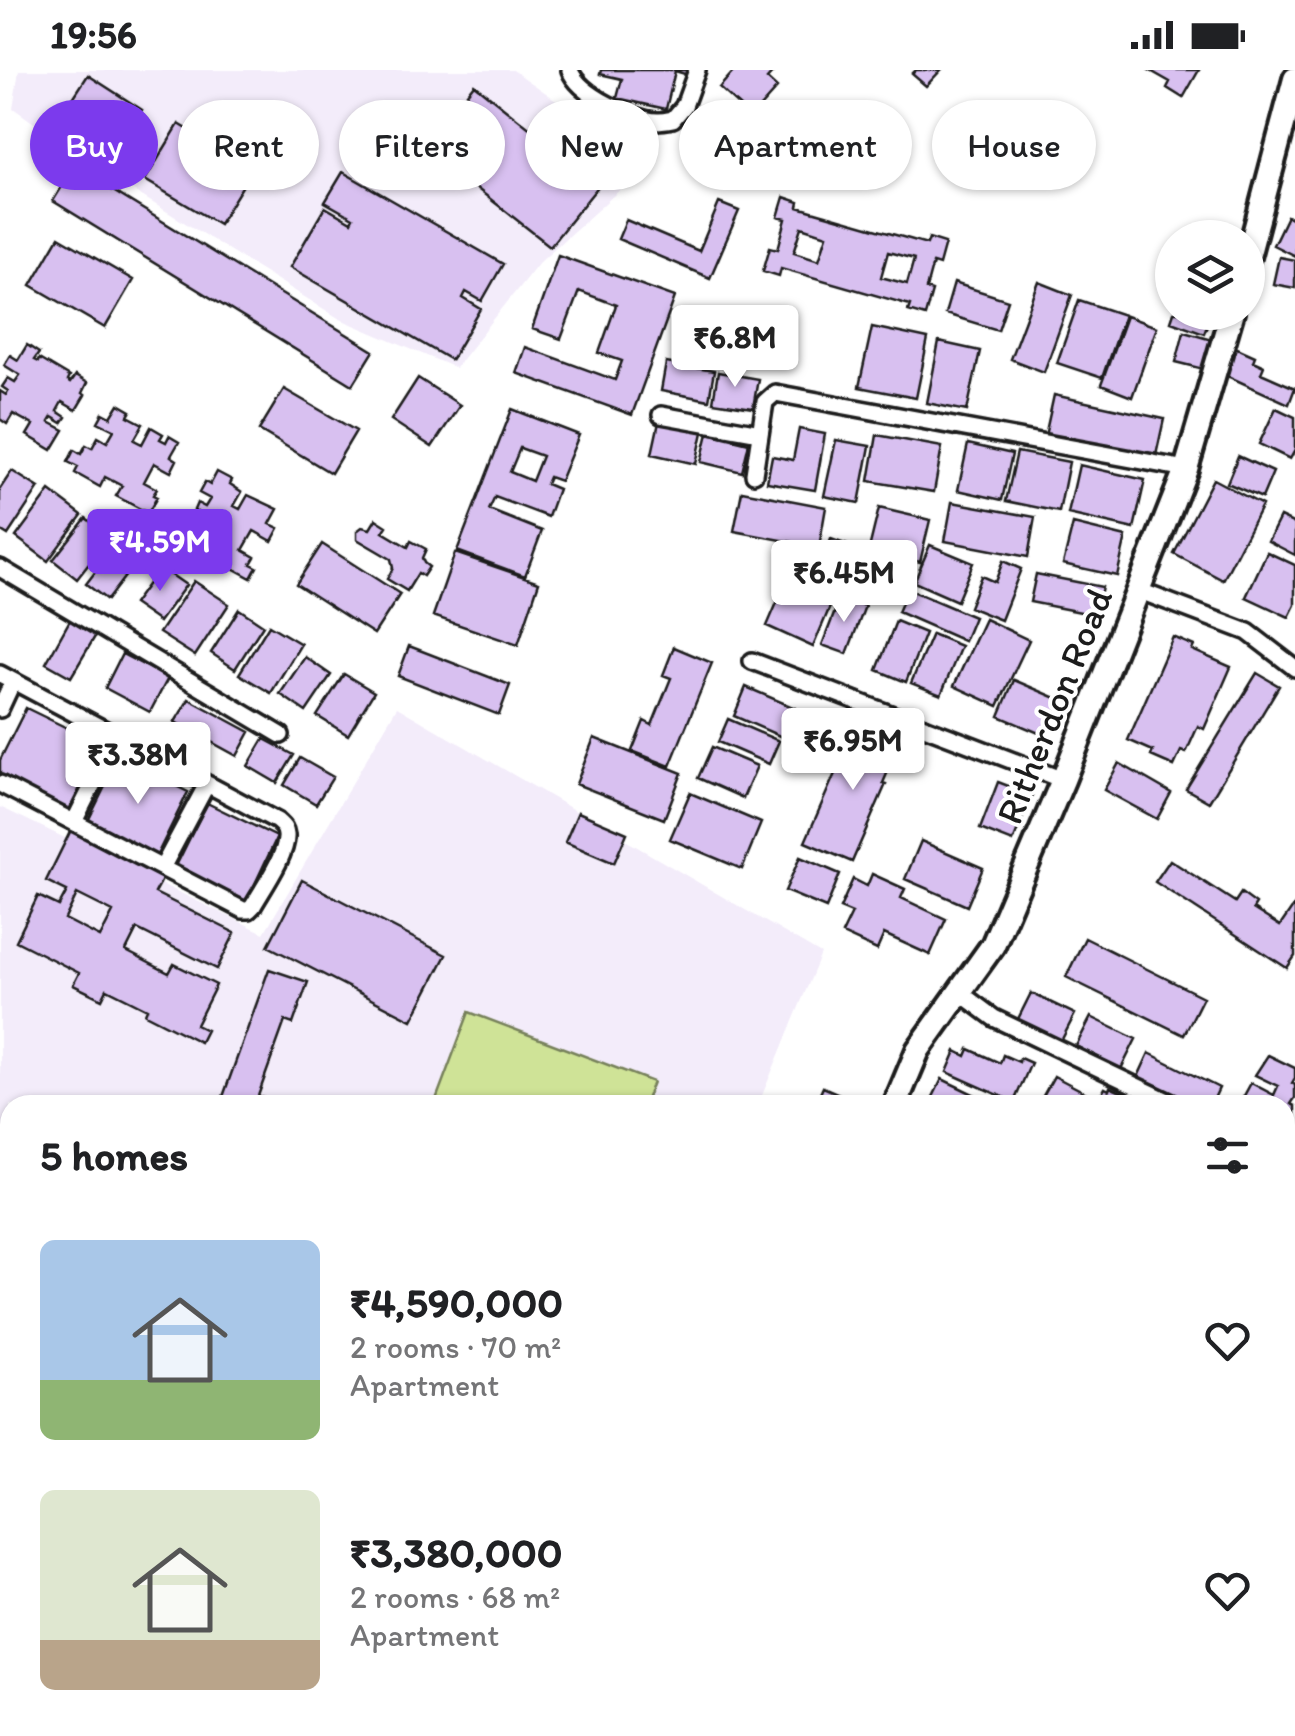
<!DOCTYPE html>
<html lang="en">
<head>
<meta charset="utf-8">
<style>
	:root { --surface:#fff; --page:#f2f2f2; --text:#202124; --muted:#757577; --accent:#7c3aed }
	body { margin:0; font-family:Itim,sans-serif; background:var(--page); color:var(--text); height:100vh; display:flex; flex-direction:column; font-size:38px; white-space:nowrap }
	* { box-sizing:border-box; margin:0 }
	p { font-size:32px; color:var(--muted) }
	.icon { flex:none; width:55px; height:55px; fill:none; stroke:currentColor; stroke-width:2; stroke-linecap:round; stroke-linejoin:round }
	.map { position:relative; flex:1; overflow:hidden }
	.drawer { position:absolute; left:0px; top:1025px; width:1295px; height:642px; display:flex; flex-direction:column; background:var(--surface); border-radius:30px 30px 0 0; box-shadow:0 2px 8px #0004 }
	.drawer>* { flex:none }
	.top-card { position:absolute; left:30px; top:30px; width:1235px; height:90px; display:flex; gap:20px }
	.fabs { position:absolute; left:1155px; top:150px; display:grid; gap:20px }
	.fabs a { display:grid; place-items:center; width:110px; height:110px; border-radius:50%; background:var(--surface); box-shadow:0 2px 8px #0004; font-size:50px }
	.price { position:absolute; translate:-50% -85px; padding:0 22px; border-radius:10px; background:#fff; color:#222; font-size:32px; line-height:65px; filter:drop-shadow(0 2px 5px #0008) }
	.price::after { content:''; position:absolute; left:50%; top:60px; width:30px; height:22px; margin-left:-15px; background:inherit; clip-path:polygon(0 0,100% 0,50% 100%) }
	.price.active { background:var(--accent); color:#fff }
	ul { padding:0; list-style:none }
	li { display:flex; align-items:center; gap:30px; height:250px; padding:0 40px }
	li span { display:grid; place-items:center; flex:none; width:280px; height:200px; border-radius:15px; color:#555 }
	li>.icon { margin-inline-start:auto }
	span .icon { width:120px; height:120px; fill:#fffc; stroke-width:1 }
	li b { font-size:42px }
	h2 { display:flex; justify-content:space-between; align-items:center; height:120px; padding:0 40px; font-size:42px }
	.pill { padding:0 35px; border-radius:45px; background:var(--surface); box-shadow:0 2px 8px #0004; font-size:35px; line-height:90px }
	.pill.active { background:var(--accent); color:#fff }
	.status { display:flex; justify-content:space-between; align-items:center; height:70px; padding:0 50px; background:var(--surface); direction:ltr }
	.status svg { height:28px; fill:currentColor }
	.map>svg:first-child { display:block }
	.built { fill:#f3ecfa }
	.green { fill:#cfe397; stroke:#76805a; stroke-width:2.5 }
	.building { fill:#d8c0f0; stroke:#1c1c1c; stroke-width:2.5; fill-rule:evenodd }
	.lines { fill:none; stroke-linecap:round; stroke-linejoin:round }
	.street-casing { stroke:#1c1c1c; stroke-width:22 }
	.secondary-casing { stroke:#1c1c1c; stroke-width:30 }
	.street { stroke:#fff; stroke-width:15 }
	.secondary { stroke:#fff; stroke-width:22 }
	.labels { text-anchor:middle; stroke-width:8; stroke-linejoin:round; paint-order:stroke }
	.street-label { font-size:38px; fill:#1c1c1c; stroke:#fff }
</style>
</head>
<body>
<div class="status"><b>19:56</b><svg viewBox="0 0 49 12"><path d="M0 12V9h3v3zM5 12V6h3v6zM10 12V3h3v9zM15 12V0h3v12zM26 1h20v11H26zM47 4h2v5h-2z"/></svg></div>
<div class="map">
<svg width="1295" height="1666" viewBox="0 0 1295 1666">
	<rect width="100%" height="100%" fill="#fff"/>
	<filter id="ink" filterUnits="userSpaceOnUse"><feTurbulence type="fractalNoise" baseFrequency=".01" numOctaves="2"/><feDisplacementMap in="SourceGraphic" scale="20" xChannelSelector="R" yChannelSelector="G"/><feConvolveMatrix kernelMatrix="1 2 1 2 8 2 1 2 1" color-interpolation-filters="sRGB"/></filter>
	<g filter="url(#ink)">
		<path class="built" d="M19 0H513L579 46 632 109 539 192 455 298 340 249 103 102 13 38Z
			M397 637 821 884 758 1035H10V1658H635L632 1666H0V737L264 863Z"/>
		<path class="green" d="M469 942 653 1012 644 1035H434Z"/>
		<path class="building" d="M601 0H689L688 5 675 1 666 39 617 28 622 9 600 4Z
			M735 0H775L767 9 777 18 751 47 719 18Z
			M916 0H941L926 16 912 4Z
			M1149 0H1199L1183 28 1167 18 1170 12Z
			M88 5 142 40 115 83 60 48Z
			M474 14 600 114 550 176 424 77Z
			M179 54 207 71 201 81 220 93 227 83 253 99 219 154 145 110Z
			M74 97 374 281 353 315 53 131Z
			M343 102 503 194 482 231 466 222 463 228 481 239 451 290 290 197 325 137 351 152 353 148 325 132Z
			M784 127 799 132 798 137 927 174 929 168 945 173 939 195 933 193 926 219 932 221 925 246 908 241 910 235 781 198 779 206 763 201 770 177 778 179 786 149 778 147ZM802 157 827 165 819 190 794 182ZM888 182 914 189 907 214 881 207Z
			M719 133 739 141 710 208 618 169 626 150 699 181Z
			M1287 146 1295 150V186L1273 175Z
			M59 167 133 210 105 258 31 215Z
			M558 185 675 227 632 345 516 303 525 277 615 310 622 291 599 283 616 235 579 221 561 269 532 259Z
			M1279 187 1295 190V218L1273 214Z
			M1039 212 1072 225 1044 302 1010 289Z
			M954 213 1008 230 998 260 945 244Z
			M1079 230 1124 245 1102 308 1057 293Z
			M1174 242H1212L1204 263 1171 251Z
			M1126 246 1157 257 1132 327 1101 315Z
			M872 257 928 269 916 328 859 317Z
			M1184 261 1212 269 1204 299 1176 292Z
			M939 272 980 281 967 341 927 333Z
			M27 275 39 283 34 290 38 292 39 289 69 307 67 311 70 313 75 306 87 313 82 323 85 325 76 340 62 332 57 341 66 347 62 353 52 347 49 352 64 360 52 380 27 365 33 355 13 344 7 354 0 349V321L6 325 8 321 2 317 8 308 15 312 20 305 4 295 10 285 18 290Z
			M1235 277 1255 286 1253 291 1264 296 1261 303 1295 318 1289 334 1223 304Z
			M666 293 714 301 709 330 661 321Z
			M718 302 758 309 753 338 713 332Z
			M418 308 460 335 432 377 391 350Z
			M284 319 356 361 331 403 259 360Z
			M1054 325 1164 349 1155 390 1045 366Z
			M119 334 131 341 128 346 143 354 134 370 142 374 151 357 163 364 160 369 166 372 169 366 179 372 171 386 177 390 171 402 154 393 144 412 157 419 153 425 157 427 148 443 116 426 122 416 105 407 100 417 75 403 78 397 68 392 74 380 81 384 86 375 92 378 98 367 107 372 114 360 98 352 103 343 111 347Z
			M1276 338 1295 347V380L1290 389 1259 374Z
			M512 339 579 365 560 411 549 407 546 414 558 419 548 447 495 427 489 440 542 461 525 506 457 481ZM520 378 542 386 532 411 510 402Z
			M659 352 703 362 696 394 652 384Z
			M799 359 825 364 815 420 767 412 772 386 793 390Z
			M708 363 749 373 742 402 701 392Z
			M877 365 942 377 934 422 869 411Z
			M836 370 870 376 859 433 824 426Z
			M968 374 1012 384 1002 430 958 420Z
			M1017 382 1069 392 1059 442 1006 431Z
			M1238 386 1273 402 1262 428 1227 413Z
			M1079 395 1145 410 1134 459 1068 444Z
			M12 401 39 418 8 465 0 460V419Z
			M217 402 232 410 230 414 242 422 234 436 240 439 248 425 278 439 270 454 279 458 272 471 254 461 243 480 255 487 251 494 257 497 251 508 216 489 219 483 201 473 198 479 168 462 175 449 180 452 184 444 195 450 199 443 194 440 197 433 205 437 210 429 199 423 205 412 210 415Z
			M1213 409 1262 435 1223 510 1174 484Z
			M50 421 82 445 48 491 16 467Z
			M742 421 826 437 819 477 734 461Z
			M952 432 1035 447 1028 487 945 471Z
			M879 438 930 450 920 492 869 479Z
			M1280 447 1295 454V485L1268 471Z
			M86 448 110 467 77 509 53 490Z
			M376 449 387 456 383 462 408 477 411 471 426 479 422 488 424 493 429 497 423 506 418 503 407 521 387 509 393 498 391 489 357 469V461L362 457 370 459Z
			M1073 454 1126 467 1117 506 1063 494Z
			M831 469 875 485 861 525 817 509Z
			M322 474 400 524 374 564 296 514Z
			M930 475 973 493 957 531 914 512Z
			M115 476 136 492 107 530 86 514Z
			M1267 482 1295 495V535L1289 547 1246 527Z
			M455 483 539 512 518 575 433 546Z
			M1003 491 1021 499 1001 550 969 537 981 506 995 512Z
			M160 497 186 515 159 552 133 534Z
			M1036 504 1102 517 1096 545 1030 532Z
			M194 511 229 534 195 586 159 563Z
			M786 512 832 532 813 577 767 556Z
			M908 519 974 547 964 571 898 542Z
			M841 526 865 536 847 584 822 575Z
			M239 539 263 555 235 599 211 583Z
			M985 549 1029 570 998 636 954 616Z
			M70 550 96 565 71 607 46 593Z
			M896 551 925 563 906 612 877 600Z
			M269 555 301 574 271 623 239 604Z
			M932 564 961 576 941 625 911 613Z
			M1173 567 1194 576 1192 580 1231 597 1204 659 1198 656 1186 683 1181 681 1174 696 1151 686 1153 681 1128 670Z
			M409 576 510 615 499 645 398 606Z
			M674 577 712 593 670 696 632 681 644 651 652 655 671 608 663 605Z
			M122 584 168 608 150 642 105 618Z
			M305 587 331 605 306 642 280 624Z
			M1257 603 1279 616 1209 732 1186 719Z
			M344 604 374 622 348 665 317 646Z
			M1014 610 1061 630 1046 666 999 646Z
			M746 617 795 638 782 667 734 646Z
			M189 629 250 662 237 686 175 652Z
			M26 638 102 675 70 741 0 707V690Z
			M728 649 779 671 769 694 718 672Z
			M858 651 896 667 883 697 889 699 883 713 886 714 852 792 805 772Z
			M594 668 682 703 664 749 576 714Z
			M264 669 294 685 277 713 248 696Z
			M712 677 757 696 743 728 698 708Z
			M119 688 188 722 156 787 87 753Z
			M300 688 333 707 316 734 284 715Z
			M1119 693 1171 723 1157 749 1104 720Z
			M998 712 1032 725 1013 772 980 759Z
			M690 723 761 753 742 799 670 769Z
			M207 733 277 767 245 835 174 800Z
			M578 742 627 763 614 793 565 772Z
			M71 760 164 806 155 823 235 863 217 899 137 859 126 881 169 903 174 894 216 915 196 955 206 960 200 972 145 944 147 939 107 919 102 929 73 915 79 903 16 871 38 826 59 836 67 821 46 811ZM77 824 113 842 100 867 65 849Z
			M921 771 983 798 967 836 905 809Z
			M800 787 840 804 826 838 785 821Z
			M1170 790 1235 832 1241 823 1256 834 1253 839 1280 856 1295 834V886L1287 898 1155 812Z
			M872 804 905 819 901 828 946 849 930 885 884 864 877 880 842 864 852 843 840 838 853 809 867 816Z
			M302 810 446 885 412 950 268 876Z
			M1085 868 1203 927 1184 965 1066 907Z
			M269 899 308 912 293 954 285 951 258 1026 266 1029 263 1035H220Z
			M1031 923 1075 944 1060 973 1017 951Z
			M1091 947 1136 969 1121 999 1076 976Z
			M969 979 1000 993 1003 985 1019 992 1020 988 1031 993 1014 1032 947 1002 956 981 966 986Z
			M1149 983 1219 1018 1211 1035H1188L1137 1009Z
			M1268 985 1295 998V1008L1292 1013 1295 1015V1028L1291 1034 1295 1036V1081L1285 1076V1035H1239L1251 1013 1274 1025 1278 1016 1255 1005Z
			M1054 1006 1094 1027 1090 1035H1038Z
			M942 1009 996 1035H929Z
			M823 1017 853 1030 851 1035H815Z
			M1110 1017 1150 1035H1098L1100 1032 1103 1034 1106 1027 1101 1025 1105 1018 1109 1020Z
			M1285 1081 1295 1084V1118L1285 1115Z
			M0 1101 10 1106V1132L8 1131 0 1146Z
			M0 1191 10 1196V1235L0 1230Z
			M0 1310 10 1316V1350L0 1344Z
			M740 1658H842L840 1663 848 1665 777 1666Z
			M979 1658H1036L1034 1666H977Z
			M1199 1658H1260L1259 1666H1198Z"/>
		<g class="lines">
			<g class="street-casing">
				<path id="street" d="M570 0C578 24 633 50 657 51 662 51 668 50 673 49L684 36 697 0
					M661 345 760 363
					M754 404 765 332 775 323 1186 399
					M0 498 281 665
					M1140 521 1248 562 1295 598
					M752 591 1063 710
					M0 604 277 751C282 756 285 757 286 765 288 783 262 820 253 836L249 840H243L0 714
					M0 639 13 611
					M74 752 117 666
					M162 798 207 714
					M959 922 994 948 1176 1035
					M1285 1212 1295 1215
					M1285 1380 1295 1382
					M1285 1543 1295 1478
					M1285 1571 1295 1572
					M951 1666 952 1658
					M1267 1666 1268 1658"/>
			</g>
			<g class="secondary-casing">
				<path id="secondary" d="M1248 187 1295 9
					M895 1035 918 980 993 875 1063 710 1186 399 1232 242
					M651 1666 654 1658"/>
			</g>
			<use href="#street" class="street"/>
			<use href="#secondary" class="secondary"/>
		</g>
	</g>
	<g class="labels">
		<g class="street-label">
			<text transform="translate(1054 636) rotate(-68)" y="13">Ritherdon Road</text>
		</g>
	</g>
</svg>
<div class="fabs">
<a><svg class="icon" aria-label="layers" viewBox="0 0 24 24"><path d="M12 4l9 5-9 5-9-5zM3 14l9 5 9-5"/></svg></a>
</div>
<b class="price" style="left:735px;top:320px">₹6.8M</b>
<b class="price active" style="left:160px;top:524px">₹4.59M</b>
<b class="price" style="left:844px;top:555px">₹6.45M</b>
<b class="price" style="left:853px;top:723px">₹6.95M</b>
<b class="price" style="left:138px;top:737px">₹3.38M</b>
<div class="top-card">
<a class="pill active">Buy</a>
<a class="pill">Rent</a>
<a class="pill">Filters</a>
<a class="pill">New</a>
<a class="pill">Apartment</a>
<a class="pill">House</a>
</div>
<section class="drawer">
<h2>5 homes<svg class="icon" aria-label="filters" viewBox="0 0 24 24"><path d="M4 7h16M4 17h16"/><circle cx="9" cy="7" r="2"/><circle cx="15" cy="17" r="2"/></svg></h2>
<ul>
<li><span style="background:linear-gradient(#a9c7e8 70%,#8fb573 0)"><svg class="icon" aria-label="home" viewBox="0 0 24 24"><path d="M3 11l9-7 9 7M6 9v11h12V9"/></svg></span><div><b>₹4,590,000</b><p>2 rooms · 70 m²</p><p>Apartment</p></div><svg class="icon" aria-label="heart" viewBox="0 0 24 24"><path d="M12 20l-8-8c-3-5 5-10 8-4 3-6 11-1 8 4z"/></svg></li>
<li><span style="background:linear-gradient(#dfe7d0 75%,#b9a48a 0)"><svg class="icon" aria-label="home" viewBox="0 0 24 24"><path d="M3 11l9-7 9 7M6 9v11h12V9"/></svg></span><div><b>₹3,380,000</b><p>2 rooms · 68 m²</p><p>Apartment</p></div><svg class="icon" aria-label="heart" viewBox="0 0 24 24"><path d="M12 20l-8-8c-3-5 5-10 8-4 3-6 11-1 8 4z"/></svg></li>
</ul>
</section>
</div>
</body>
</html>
